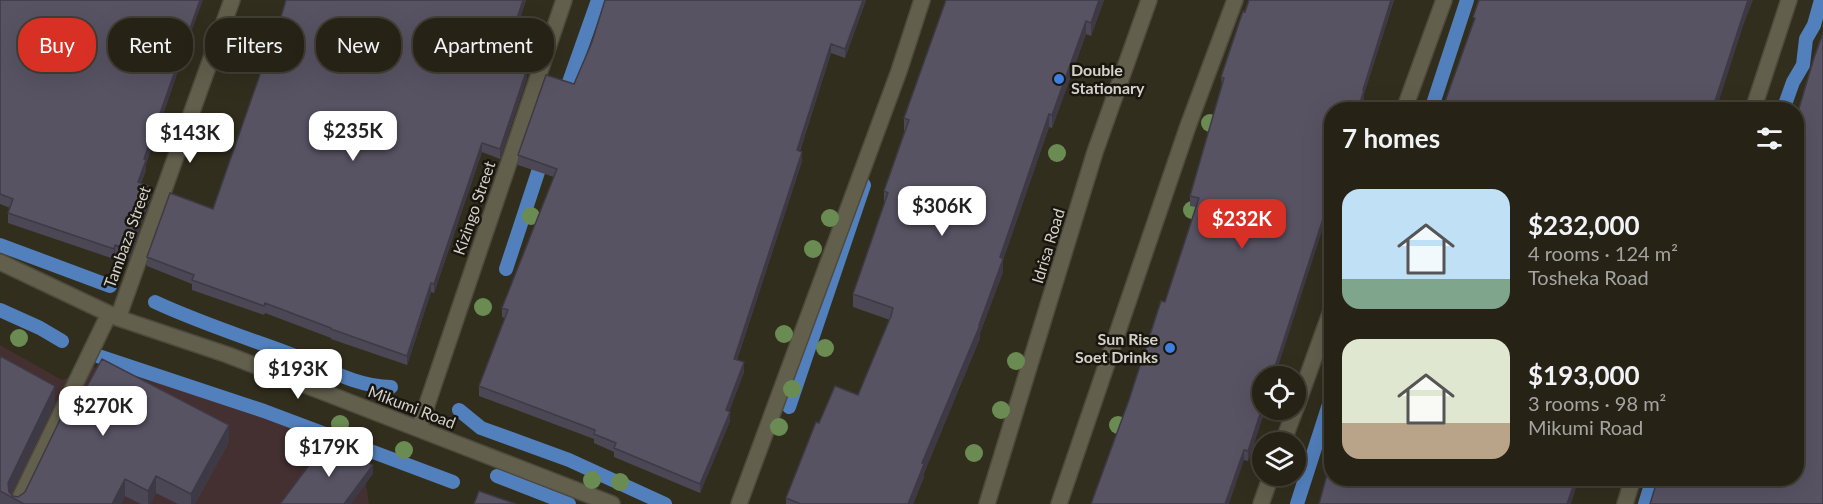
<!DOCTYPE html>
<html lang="en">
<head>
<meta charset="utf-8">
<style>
	:root { --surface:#262216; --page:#322f23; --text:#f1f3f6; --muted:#a4a4a1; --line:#423f35; --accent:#d93025 }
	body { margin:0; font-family:Lato,sans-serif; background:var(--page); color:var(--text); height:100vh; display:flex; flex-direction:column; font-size:22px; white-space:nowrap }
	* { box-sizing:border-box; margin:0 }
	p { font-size:20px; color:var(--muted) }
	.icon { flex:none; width:33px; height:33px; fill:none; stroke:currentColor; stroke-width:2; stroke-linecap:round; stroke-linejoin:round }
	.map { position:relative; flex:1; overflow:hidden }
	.drawer { position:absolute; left:1324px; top:102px; width:480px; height:384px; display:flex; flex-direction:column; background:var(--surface); border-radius:24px; box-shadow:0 6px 24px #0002,0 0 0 2px var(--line) }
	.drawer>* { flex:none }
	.hud { position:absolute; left:18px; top:18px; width:570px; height:54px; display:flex; gap:12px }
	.controls { position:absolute; left:1252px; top:366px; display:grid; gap:12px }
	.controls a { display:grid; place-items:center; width:54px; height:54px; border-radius:50%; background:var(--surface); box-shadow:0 6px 24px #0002,0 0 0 2px var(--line); font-size:30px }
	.price { position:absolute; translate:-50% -51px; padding:0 14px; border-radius:12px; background:#fff; color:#222; font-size:20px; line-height:39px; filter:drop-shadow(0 2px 3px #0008) }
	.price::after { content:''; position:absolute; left:50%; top:36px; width:18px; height:14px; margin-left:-9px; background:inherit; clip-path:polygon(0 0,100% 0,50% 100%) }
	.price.on { background:var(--accent); color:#fff }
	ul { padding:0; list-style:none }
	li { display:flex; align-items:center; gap:18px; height:150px; padding:0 18px }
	li span { display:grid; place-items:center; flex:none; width:168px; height:120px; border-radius:18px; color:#555 }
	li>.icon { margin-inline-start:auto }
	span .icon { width:72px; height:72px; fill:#fffc; stroke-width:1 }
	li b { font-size:26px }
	h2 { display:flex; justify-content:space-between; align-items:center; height:72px; padding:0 18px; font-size:26px }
	.tag { padding:0 21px; border-radius:24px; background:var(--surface); box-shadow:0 6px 24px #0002,0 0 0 2px var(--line); font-size:21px; line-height:54px }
	.tag.on { background:var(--accent); color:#fff }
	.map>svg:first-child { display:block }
	.education { fill:#442f31 }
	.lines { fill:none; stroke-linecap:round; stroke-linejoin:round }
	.stream { stroke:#5280bd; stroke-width:14 }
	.service-casing { stroke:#4e4a3d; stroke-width:18 }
	.minor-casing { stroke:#4e4a3d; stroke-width:18 }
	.service { stroke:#635f4d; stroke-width:15 }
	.minor { stroke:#635f4d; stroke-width:15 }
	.tree { fill:#6a8c53 }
	.wall { fill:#4c4755 }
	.shaded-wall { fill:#3e3a45 }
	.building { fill:#585363; stroke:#3e3a45; stroke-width:1.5 }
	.shop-dot { fill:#3f7fe0; stroke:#18160f; stroke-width:2 }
	.labels { text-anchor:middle; stroke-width:5; stroke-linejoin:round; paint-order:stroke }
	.poi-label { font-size:16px; font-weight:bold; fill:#d3d1c8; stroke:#18160f; text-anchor:start }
	.street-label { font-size:16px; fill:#d3d1c8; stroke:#18160f }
</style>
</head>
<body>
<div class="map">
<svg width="1823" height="504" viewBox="0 0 1823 504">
	<rect width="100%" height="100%" fill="#322e1e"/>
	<path class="education" d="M0 345 62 380 93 367 226 400 313 437 363 465 369 504H0Z"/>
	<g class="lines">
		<path class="stream" d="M563 99 598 0
			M1431 110 1467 0
			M1783 110 1793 82 1803 65 1806 39 1814 25 1821 0
			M0 245 110 286
			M506 269 543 157
			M155 302C198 322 241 336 285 352 319 364 354 387 391 387
			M0 310 40 328 62 341
			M98 356 264 411 453 482
			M789 407 864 185
			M459 410 481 428 569 460 665 504
			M497 476 569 504
			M1297 504 1332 395
			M1645 504 1653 478"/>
		<g class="service-casing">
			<path id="service" d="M17 504 109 314"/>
		</g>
		<g class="minor-casing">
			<path id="minor" d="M1404 110 1444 0
				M1753 110 1789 0
				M0 262 118 318 228 355 612 504
				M118 318 232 0
				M1296 408 1332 308
				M419 428 564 0
				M1283 442 1295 410
				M739 504 899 71 922 0
				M987 504 1095 152 1149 0
				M1059 504 1188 126 1235 0
				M1261 504 1271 476
				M1625 504 1633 478"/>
		</g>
		<use href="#service" class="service"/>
		<use href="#minor" class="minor"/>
	</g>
	<g class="tree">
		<circle cx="1210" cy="123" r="9"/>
		<circle cx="1057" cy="153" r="9"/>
		<circle cx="1192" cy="210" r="9"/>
		<circle cx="531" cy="216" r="9"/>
		<circle cx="830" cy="218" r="9"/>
		<circle cx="813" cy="249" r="9"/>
		<circle cx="483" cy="307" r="9"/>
		<circle cx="784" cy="334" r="9"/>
		<circle cx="19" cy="338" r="9"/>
		<circle cx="825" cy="348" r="9"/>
		<circle cx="1016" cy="361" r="9"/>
		<circle cx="792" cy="389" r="9"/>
		<circle cx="1001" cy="410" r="9"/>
		<circle cx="340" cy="424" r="9"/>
		<circle cx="1118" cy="425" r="9"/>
		<circle cx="779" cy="427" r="9"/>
		<circle cx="404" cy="450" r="9"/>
		<circle cx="974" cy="453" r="9"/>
		<circle cx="592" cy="480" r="9"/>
		<circle cx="620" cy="482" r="9"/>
	</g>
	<path class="wall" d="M0 0 192 30 146 164V170L141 183 151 196 129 259 115 254 114 259 8 223V213L10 208 0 204Z
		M286 0H526L507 59V62L527 78 500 159 482 152 434 293 431 292 407 365 331 339V338L265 313 264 315 192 290V284L147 266V257L213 209 272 47Z
		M605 0H866L845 58 831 53 800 151 802 161 737 360 744 372 729 411 730 421 700 493 614 457V452L594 443V439L479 396V386L505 318 502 317V308L554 177 518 165V155L574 84 592 42Z
		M1104 0 1091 36 1086 34 1052 128 1049 127 1003 260V272L980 333V338L924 473V477L913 504H786V498L819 423 858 395 890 320 853 307V294L884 204V191L904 132V118Z
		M1249 0H1394L1364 94V100L1263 410H1265L1248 461 1244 460 1165 302 1196 207 1190 206V196L1222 87 1221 77Z
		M0 356 55 403 11 494 13 496 18 497 25 492 80 399 229 442 195 504H178L156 493 150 504H141L125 496 121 504H0Z"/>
	<path class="shaded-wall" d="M200 0H203L192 30 146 164V170L138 192V182L144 159Z
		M523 0H526L504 68V58Z
		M863 0H866L845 58V49Z
		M1099 0H1104L1091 36V23Z
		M1391 0H1394L1364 94V100L1361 110H1358L1363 90Z
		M1748 0H1753L1743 26 1716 110 1714 104 1743 15Z
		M1086 21V34L1052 128V115Z
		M831 44V53L797 159V150Z
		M527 69V78L500 159V149Z
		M1049 114V127L1003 260V272L980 333V338L924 473V477L913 504H908L922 463 979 325 1000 257Z
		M482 143V152L434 293V284Z
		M802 152V161L734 368V359Z
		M151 187V196L129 259V250Z
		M1332 191V200L1275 376H1272Z
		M115 245V254L114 259V249Z
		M431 283V292L407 365V356Z
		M744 362V372L726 420V410Z
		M55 386V403L10 496 8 495V483Z
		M1263 405V410H1265L1248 461V451Z
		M730 412V421L700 493V484Z
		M229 425V442L195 504H191V494Z
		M1244 450V460L1229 504H1225Z
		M373 465V474L351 504H344Z
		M156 476V493L150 504H148V491Z
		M1576 478H1579L1571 504H1567Z
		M125 479V496L121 504H112Z"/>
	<path class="building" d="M0 0H200L144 159 146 160 138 182 151 187 129 250 115 245 114 249 8 213 13 199 0 194Z
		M286 0H523L504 58 507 59 506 62 527 69 500 149 482 143 434 284 431 283 407 356 331 329V328L265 303 264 306 192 280 194 275 147 257 170 193 213 209 270 46 272 47Z
		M605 0H863L845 49 831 44 797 150 802 152 734 359 744 362 726 410 730 412 700 484 614 448 616 443 594 434 595 430 479 386 508 310 502 308 557 169 518 155 546 75 574 84 592 42Z
		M946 0H1099L1091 23 1086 21 1052 115 1049 114 1000 257 1003 259 979 325H980L922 463 924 464 908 504H801L786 498 816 422 819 423 835 386 858 395 891 316 893 308 853 294 888 193 884 191 909 120 904 118Z
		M1249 0H1391L1363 90H1364L1358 110H1332V191L1272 376H1263V405L1248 451 1244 450 1225 504H1091L1129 400 1161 301 1165 302 1199 198 1190 196 1224 78 1221 77 1243 11 1245 12Z
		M1479 0H1748L1743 15 1714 104 1729 110H1442L1475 18 1473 17Z
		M1823 33V504H1650L1658 478H1797V115L1814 58Z
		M0 356 55 386 8 483 9 492 13 496 18 497 25 492 72 395 80 399 102 359 229 425 191 494 156 476 148 491 125 479 112 504H24L0 491Z
		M327 441 373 465 344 504H280Z
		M1332 454V478H1576L1567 504H1319L1327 475 1325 474Z
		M479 491 516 504H474Z"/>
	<g class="shop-dot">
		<circle cx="1059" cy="79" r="6"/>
		<circle cx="1170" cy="348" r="6"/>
	</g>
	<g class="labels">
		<g class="poi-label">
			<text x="1071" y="76">Double<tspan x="1071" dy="18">Stationary</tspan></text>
			<text x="1158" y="345" text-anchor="end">Sun Rise<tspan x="1158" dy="18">Soet Drinks</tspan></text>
		</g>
		<g class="street-label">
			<text transform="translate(474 208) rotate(-71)" y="6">Kizingo Street</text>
			<text transform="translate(127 237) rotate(-70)" y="6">Tambaza Street</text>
			<text transform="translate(1048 246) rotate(-73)" y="6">Idrisa Road</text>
			<text transform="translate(412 407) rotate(21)" y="6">Mikumi Road</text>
		</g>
	</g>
</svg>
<div class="controls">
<a><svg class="icon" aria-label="locate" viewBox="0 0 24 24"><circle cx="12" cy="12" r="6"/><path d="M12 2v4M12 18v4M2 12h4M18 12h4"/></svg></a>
<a><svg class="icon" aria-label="layers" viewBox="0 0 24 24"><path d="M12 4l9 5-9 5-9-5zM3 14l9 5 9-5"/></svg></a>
</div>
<b class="price" style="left:353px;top:162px">$235K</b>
<b class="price" style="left:190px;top:164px">$143K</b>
<b class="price" style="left:942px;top:237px">$306K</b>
<b class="price on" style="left:1242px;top:250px">$232K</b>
<b class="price" style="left:298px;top:400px">$193K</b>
<b class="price" style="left:103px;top:437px">$270K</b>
<b class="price" style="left:329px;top:478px">$179K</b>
<div class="hud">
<a class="tag on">Buy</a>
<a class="tag">Rent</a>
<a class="tag">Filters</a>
<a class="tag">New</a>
<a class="tag">Apartment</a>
</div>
<section class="drawer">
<h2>7 homes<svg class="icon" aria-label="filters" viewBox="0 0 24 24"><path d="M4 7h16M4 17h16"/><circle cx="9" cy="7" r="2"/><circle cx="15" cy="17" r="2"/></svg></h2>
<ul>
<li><span style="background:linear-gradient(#bfe0f5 75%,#7fa58c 0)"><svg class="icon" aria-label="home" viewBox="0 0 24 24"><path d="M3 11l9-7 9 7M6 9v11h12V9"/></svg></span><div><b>$232,000</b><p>4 rooms · 124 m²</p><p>Tosheka Road</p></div></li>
<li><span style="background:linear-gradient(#dfe7d0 70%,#b9a48a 0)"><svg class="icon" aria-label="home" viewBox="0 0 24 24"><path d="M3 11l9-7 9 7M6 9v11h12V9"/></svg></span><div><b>$193,000</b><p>3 rooms · 98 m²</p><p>Mikumi Road</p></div></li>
</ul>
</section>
</div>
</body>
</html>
